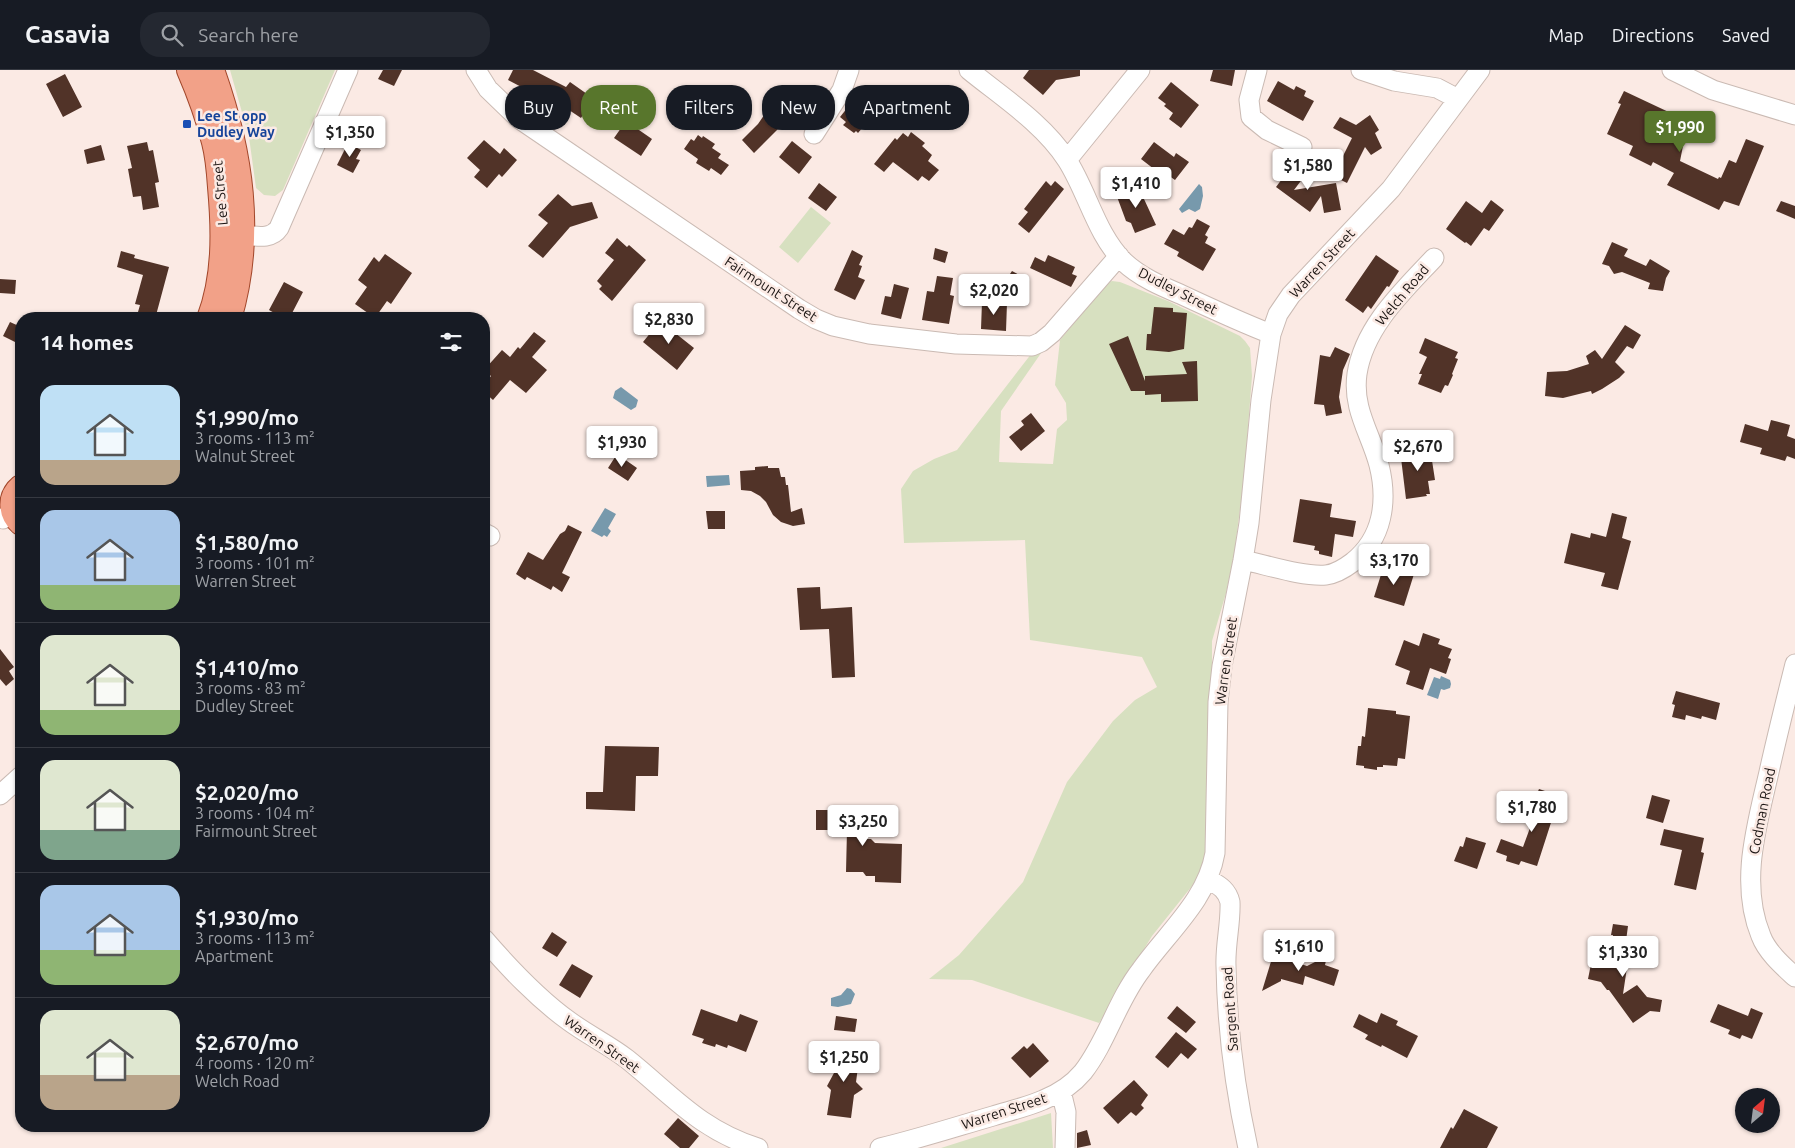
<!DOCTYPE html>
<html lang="en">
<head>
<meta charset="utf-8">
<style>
	:root { --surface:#171b24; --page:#242831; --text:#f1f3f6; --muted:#9ea1a6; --line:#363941; --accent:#58762c }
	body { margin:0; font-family:Ubuntu,sans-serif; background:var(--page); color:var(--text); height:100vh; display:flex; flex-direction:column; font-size:19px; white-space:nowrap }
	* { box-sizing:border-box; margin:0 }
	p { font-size:16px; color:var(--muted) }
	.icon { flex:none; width:28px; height:28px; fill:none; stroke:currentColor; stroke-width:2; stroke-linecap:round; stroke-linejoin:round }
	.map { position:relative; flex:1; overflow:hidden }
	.side { position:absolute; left:15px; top:242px; width:475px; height:820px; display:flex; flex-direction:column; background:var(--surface); border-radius:20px; box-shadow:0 1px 4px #0004 }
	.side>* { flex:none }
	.banner { position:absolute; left:505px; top:15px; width:475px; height:45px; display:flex; gap:10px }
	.needle { width:32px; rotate:28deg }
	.fabs { position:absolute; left:1735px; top:1018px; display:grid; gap:10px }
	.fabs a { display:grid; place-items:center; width:45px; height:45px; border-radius:50%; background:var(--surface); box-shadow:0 1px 4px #0004; font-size:25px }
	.price { position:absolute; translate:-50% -42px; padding:0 11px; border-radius:5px; background:#fff; color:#222; font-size:16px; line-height:32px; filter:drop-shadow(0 1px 2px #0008) }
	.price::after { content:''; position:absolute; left:50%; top:30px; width:15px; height:11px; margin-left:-8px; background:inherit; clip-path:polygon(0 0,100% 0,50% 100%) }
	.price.current { background:var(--accent); color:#fff }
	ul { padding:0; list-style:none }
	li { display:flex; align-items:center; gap:15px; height:125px; padding:0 25px }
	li+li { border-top:1px solid var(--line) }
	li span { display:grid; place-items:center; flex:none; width:140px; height:100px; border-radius:15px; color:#555 }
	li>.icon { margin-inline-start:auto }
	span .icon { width:60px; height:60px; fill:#fffc; stroke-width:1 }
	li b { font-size:21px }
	h2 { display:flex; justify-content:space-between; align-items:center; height:60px; padding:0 25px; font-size:21px }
	.pill { padding:0 18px; border-radius:20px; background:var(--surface); box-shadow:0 1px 4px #0004; font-size:18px; line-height:45px }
	.pill.current { background:var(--accent); color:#fff }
	header { display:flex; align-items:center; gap:30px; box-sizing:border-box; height:70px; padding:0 25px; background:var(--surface); border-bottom:1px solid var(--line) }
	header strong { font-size:24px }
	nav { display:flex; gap:28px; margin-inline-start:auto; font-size:18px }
	.search { width:350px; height:45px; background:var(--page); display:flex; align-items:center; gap:12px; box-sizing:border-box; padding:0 18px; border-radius:20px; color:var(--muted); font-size:19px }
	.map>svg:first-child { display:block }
	.green { fill:#d7e0c0 }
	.water { fill:#7799ac }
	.building { fill:#513328 }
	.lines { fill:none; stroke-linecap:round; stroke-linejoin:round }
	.minor-casing { stroke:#cabab3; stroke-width:21 }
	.major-casing { stroke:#a2472b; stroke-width:26 }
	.minor { stroke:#fff; stroke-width:19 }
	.major { stroke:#f2a188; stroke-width:24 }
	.transit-dot { fill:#1a4fb4; stroke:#fbeae4; stroke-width:2 }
	.labels { text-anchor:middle; stroke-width:5; stroke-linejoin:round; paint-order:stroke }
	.transit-label { font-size:14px; font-weight:bold; fill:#164399; stroke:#fbeae4; text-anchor:start }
	.street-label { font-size:14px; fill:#1b1513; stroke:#fbeae4 }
</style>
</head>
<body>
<header>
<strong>Casavia</strong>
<div class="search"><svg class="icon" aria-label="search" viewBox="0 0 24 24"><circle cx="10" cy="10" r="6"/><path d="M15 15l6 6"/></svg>Search here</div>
<nav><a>Map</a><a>Directions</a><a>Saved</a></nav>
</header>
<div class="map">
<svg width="1795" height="1078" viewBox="0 0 1795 1078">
	<rect width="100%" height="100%" fill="#fbeae4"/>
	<path class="green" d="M230 0H335L283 120 275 126 264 125 256 118 249 67Z
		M811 137 831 153 798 193 779 177Z
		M1112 211 1120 212 1168 231 1240 266 1245 271 1250 278 1252 306 1244 409 1234 485 1226 523 1212 571V759L1202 800 1192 816 1152 866 1099 953 972 910 929 909 959 885 1023 812 1067 712 1113 651 1135 630 1157 617 1142 587 1030 570 1025 470 904 473 901 419 913 401 934 389 957 380 1035 279 1046 276 1001 341 999 392 1053 394 1057 359 1067 350 1066 333 1055 315 1060 270 1106 214Z
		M1051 1043 1053 1078H941Z"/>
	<path class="water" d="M1199 114 1202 117 1203 126 1200 139 1195 142 1189 139 1182 143 1179 139Z
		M621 317 638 330 636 337 631 340 613 328 615 321Z
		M729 405 730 415 707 417 706 406Z
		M605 438 616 444 608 458 611 461 607 467 604 465 602 467 591 461Z
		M1441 606 1450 610 1451 614 1450 618 1444 620 1441 619 1438 629 1427 625 1434 607 1440 609Z
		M847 918 851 919 855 924 851 934 838 937 831 936V928L841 925Z"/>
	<path class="building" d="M383 0H402L394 16 378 9Z
		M513 0H533L566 17 570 12 587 24 585 27 597 35 589 47 584 43 581 48 566 38 568 36 558 29 559 28 533 15 529 21 508 10Z
		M1029 0H1080V6L1056 10 1043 25 1023 8Z
		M1213 0H1235L1232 16 1210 11Z
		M65 4 82 37 63 47 46 14Z
		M1278 11 1294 20 1296 16 1306 21 1304 26 1314 31 1303 51 1267 31Z
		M1171 12 1199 35 1181 58 1169 49 1173 43 1164 36 1166 34 1158 28Z
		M1624 21 1675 45 1674 47 1685 52 1677 68 1683 76 1680 91 1718 109 1719 107 1721 108 1729 90 1736 93 1746 69 1764 76 1739 136 1724 131 1719 140 1667 115 1674 103 1653 92 1651 96 1629 85 1633 76 1607 64 1621 34 1618 33Z
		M864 22 877 32 865 48 868 51 858 63 856 61 854 63 843 55 846 52 840 47 848 37 851 39Z
		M769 38 785 50 779 58 754 83 742 70 758 54Z
		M1370 45 1379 60 1375 63 1382 78 1371 85 1365 77 1347 113 1333 106 1352 68 1333 58 1340 47 1356 55Z
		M626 51 652 69 641 86 614 68Z
		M911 62 925 73 922 76 932 85 928 91 939 100 929 111 922 106 918 111 893 92 884 102 874 94 895 68 897 70 903 63 908 67Z
		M698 65 702 68 703 66 715 74 712 78 721 84 718 88 729 95 721 105 711 98 709 101 696 93 698 89 684 79 691 69 694 71Z
		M484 70 500 84 504 78 517 90 502 107 499 104 487 118 474 107 480 100 467 88Z
		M792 71 812 87 799 104 779 87Z
		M147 72 149 81 153 80 159 112 155 113 159 137 143 140 141 126 133 127 128 99 132 98 127 76Z
		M1154 72 1174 87 1176 83 1189 92 1175 110 1165 103 1163 106 1141 89Z
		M348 73 361 80 356 89 360 90 353 103 337 95Z
		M101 75 105 90 87 94 84 80Z
		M1282 92 1303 108 1294 120 1336 113 1341 140 1324 143 1321 126 1310 142 1276 117 1282 109 1274 103Z
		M1046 111 1051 116 1055 111 1064 119 1029 163 1018 154 1028 142 1024 139Z
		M819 113 837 127 826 141 808 128Z
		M1138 116 1156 155 1135 163 1131 153 1126 151 1116 124Z
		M558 124 572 136 592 132 598 148 570 157 543 188 528 176 548 153 538 145Z
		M1491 130 1504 140 1489 161 1484 158 1471 176 1466 172 1465 173 1446 159 1466 131 1482 143Z
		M1781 131 1795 136V149L1776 141Z
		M1197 149 1210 156 1205 165 1208 167 1205 173 1216 179 1203 201 1177 186 1179 182 1164 174 1173 159 1184 165 1189 157 1192 158Z
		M617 168 627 177 629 175 646 190 612 231 599 219 602 216 597 211 614 190 605 183Z
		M1612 172 1628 179 1624 186 1646 196 1650 189 1670 201 1666 208 1663 221 1648 219 1650 213 1622 202 1614 204 1609 196 1602 194Z
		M935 178 948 182 945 193 933 189Z
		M852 180 863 186 859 195 862 196 858 207 865 210 855 230 834 220Z
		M121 181 135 185 134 188 169 197 155 249H136L140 235 135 234 143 205 117 197Z
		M385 184 412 203 391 234 387 231 375 248 355 234 367 217 358 210 374 187 379 192Z
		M1048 185 1075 197 1072 204 1077 206 1071 217 1030 198 1035 187 1045 192Z
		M1376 185 1399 201 1389 217 1387 216 1371 239 1368 236 1363 243 1345 230Z
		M1012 201 1025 208 1015 228 993 216 998 206 1006 210Z
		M937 206 953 208 950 225 954 226 949 254 922 250 927 221 934 222Z
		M0 209 16 210 15 224 0 223Z
		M284 212 303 222 289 249H285L269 240Z
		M894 214 909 218 901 249 881 244 885 226 891 227Z
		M982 232 1007 233 1006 261 981 259Z
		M1154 237 1173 238V242L1187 243 1184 279 1169 282 1146 280 1147 264H1151Z
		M660 251 694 278 677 300 643 272Z
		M10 252 21 257V275L3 266Z
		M1625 255 1641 265 1633 279 1627 276 1615 292 1625 302 1619 308 1602 319 1592 324 1591 321 1563 328 1545 326 1547 302 1567 301 1589 294 1586 286 1595 280 1602 289Z
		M534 262 546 271 532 287 547 300 526 323 510 310 493 330 484 322V315L491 306 484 300 502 280 510 287 518 277 520 279Z
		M1128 266 1145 311V306L1187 304 1182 292 1197 291 1198 331 1161 332V324L1145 325V321H1131L1109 274Z
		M1425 268 1458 282 1455 288 1458 289 1452 304 1453 305 1448 316 1445 315 1441 323 1418 314 1422 304H1419L1427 287 1419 283Z
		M1335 277 1350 284 1343 300 1339 327 1342 343 1326 346 1324 335 1314 334 1320 285 1330 287Z
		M1031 343 1045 361 1021 381 1009 367 1024 355 1021 351Z
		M1771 350 1790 355 1787 366 1795 369V389L1787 386 1785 391 1760 384 1762 378 1740 372 1745 354 1768 361Z
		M1427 374 1429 385 1431 384 1435 410 1428 411 1430 424H1426L1427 426 1406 429 1401 388 1410 387 1409 377Z
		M617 384 637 398 628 411 608 398Z
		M768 396V398H779L781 407H785L786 415H788L791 442 802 438 805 454 793 456 781 452 773 445 766 432 760 426 751 421 741 420 740 401 755 400V397Z
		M1300 429 1332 434 1330 447 1356 451 1353 467 1335 464 1332 487 1319 484V481L1314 480 1315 476 1293 472Z
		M706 441H725V459H708Z
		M1612 443 1627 447 1622 468 1631 471 1618 520 1601 516 1605 503 1564 493 1571 463 1590 468 1591 463 1606 467Z
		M568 455 582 462 562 503 570 507 562 522 553 516 551 520 527 507 525 510 516 504 528 482 543 490 560 464 565 461Z
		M1384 495 1414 504 1404 536 1374 527Z
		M820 517 821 539 852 537 855 607 832 608 829 559 800 560 797 518Z
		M1423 563 1440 569 1438 574 1452 579 1448 588 1451 589 1446 604 1430 598 1423 620 1406 614 1410 601 1395 595 1404 570 1419 576Z
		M0 579 14 597 9 601 14 609 6 616 0 609Z
		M1676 621 1720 633 1716 650 1702 646 1701 649 1686 645 1685 650 1672 647 1675 635 1672 634Z
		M1368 638 1396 641V644L1410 646 1405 689 1398 688 1397 696 1383 695V697H1377V700L1364 698V696L1356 695 1358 676H1361L1362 666 1365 667Z
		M605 676 659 677 658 706H636L635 741 586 739V722H603Z
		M1539 719 1551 723 1549 729 1558 731 1537 796 1521 791 1519 795 1506 791 1507 786 1496 782 1501 769 1523 777 1534 747 1528 745Z
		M1652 725 1670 730 1663 753 1646 748Z
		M816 740H862V769H871L875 773 902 774 901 813 875 812V806H866L863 802H846L847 760H816Z
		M1664 759 1704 768 1701 782 1704 783 1696 820 1674 815 1682 780 1660 775Z
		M1466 767 1486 773 1477 799 1454 791 1460 776 1463 777Z
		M1613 854 1628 856 1626 871H1631L1623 924 1637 915 1647 927 1662 930 1660 942 1650 941 1633 953 1609 920H1607L1601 912 1588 909 1591 894 1608 898 1613 865H1611Z
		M552 862 567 872 557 887 542 878Z
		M1273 885 1307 896 1327 886 1325 895 1339 900 1334 916 1305 906 1303 915 1281 909V911L1262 921Z
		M572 894 593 906 580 928 559 915Z
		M1718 934 1748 946 1751 938 1763 943 1752 969 1742 965 1740 969 1728 964 1730 960 1710 952Z
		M1177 936 1196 952 1186 963 1167 948Z
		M701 939 737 952 740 944 758 951 746 982 728 975 727 978 716 974 715 977 702 973 704 969 692 965Z
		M1381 943 1398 951 1396 955 1418 966 1407 988 1382 975 1381 977 1365 969 1368 965 1353 957 1359 944 1377 953Z
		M836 946 857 949 855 962 834 960Z
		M1176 962 1197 979 1188 989 1181 983 1168 998 1155 987Z
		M846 973 861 975 856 1012 863 1019 854 1025 851 1048 827 1045 831 1020 827 1016 834 1003 830 998 829 990 844 991Z
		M1033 973 1049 991 1030 1008 1011 988 1024 976 1027 979Z
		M1134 1010 1148 1025 1141 1035 1144 1038 1136 1046 1131 1042 1118 1054 1103 1038Z
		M1464 1039 1498 1057 1487 1078H1440L1451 1057 1453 1059Z
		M678 1048 699 1066 689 1078H680L664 1064Z
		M1087 1060 1091 1075 1077 1078V1063Z"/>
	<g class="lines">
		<g class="minor-casing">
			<path id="minor" d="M476 0 488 19 518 48 799 239 816 249 833 256 869 264 956 274 1032 276 1041 272 1052 263 1119 186
				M969 0C1002 27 1043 53 1067 90 1088 123 1096 164 1124 192 1140 207 1161 216 1180 224 1210 238 1240 252 1271 264
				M1257 0 1249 30 1251 47 1267 60 1302 77
				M1361 0 1394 11 1437 18 1458 29
				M1672 0 1713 20 1795 45
				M814 64 842 20 849 0
				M1067 90 1140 0
				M243 165C256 166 271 170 279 158L348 0
				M0 448 3 449
				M484 463 490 466
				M1243 490C1267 495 1303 507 1326 505 1336 504 1345 498 1353 492 1383 468 1388 431 1379 395 1371 364 1352 339 1357 304 1364 257 1403 221 1434 188
				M1795 594C1786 630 1777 666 1769 702 1757 755 1739 813 1761 866 1767 882 1783 896 1795 907
				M0 725 21 706
				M1208 809C1218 815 1227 819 1230 832 1231 853 1225 875 1226 896 1227 957 1235 1019 1248 1078
				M484 869C510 899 537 928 569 951 588 965 609 975 627 989 672 1025 700 1060 758 1078
				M1061 1021 1066 1042 1065 1078
				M880 1078C918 1069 955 1057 993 1046 1009 1041 1027 1037 1043 1030 1058 1024 1073 1014 1083 1002 1107 971 1117 931 1141 900 1167 863 1207 830 1215 783L1218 632 1222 596 1243 490 1249 453 1261 330 1271 264 1278 244 1291 225 1391 119 1480 0"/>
		</g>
		<g class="major-casing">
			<path id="major" d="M189 0C199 23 208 48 214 72 218 87 219 102 220 117 224 161 225 207 209 249
				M212 0C241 81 254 165 229 249
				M21 417C9 427 10 443 21 453"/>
		</g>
		<use href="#minor" class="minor"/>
		<use href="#major" class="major"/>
	</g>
	<rect class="transit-dot" x="182" y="49" width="10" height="10" rx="2.5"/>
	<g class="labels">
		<g class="transit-label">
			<text x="197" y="51">Lee St opp<tspan x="197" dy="16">Dudley Way</tspan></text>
		</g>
		<g class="street-label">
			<text transform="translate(220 123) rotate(-95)" y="5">Lee Street</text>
			<text transform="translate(1322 193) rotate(-47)" y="5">Warren Street</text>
			<text transform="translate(771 219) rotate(33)" y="5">Fairmount Street</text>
			<text transform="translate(1178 221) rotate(27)" y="5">Dudley Street</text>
			<text transform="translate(1402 225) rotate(-50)" y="5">Welch Road</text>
			<text transform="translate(1226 591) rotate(-82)" y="5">Warren Street</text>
			<text transform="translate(1762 741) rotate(-79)" y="5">Codman Road</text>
			<text transform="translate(1230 939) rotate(-94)" y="5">Sargent Road</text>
			<text transform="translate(602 974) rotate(35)" y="5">Warren Street</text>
			<text transform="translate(1004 1041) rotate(-18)" y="5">Warren Street</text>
		</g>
	</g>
</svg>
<div class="fabs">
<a><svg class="needle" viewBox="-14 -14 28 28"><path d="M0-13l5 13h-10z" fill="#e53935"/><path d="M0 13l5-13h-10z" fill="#9ea1a6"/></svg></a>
</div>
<b class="price current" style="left:1680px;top:83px">$1,990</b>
<b class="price" style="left:350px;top:88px">$1,350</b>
<b class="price" style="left:1308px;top:121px">$1,580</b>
<b class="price" style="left:1136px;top:139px">$1,410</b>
<b class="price" style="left:994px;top:246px">$2,020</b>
<b class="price" style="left:669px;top:275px">$2,830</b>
<b class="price" style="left:622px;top:398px">$1,930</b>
<b class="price" style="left:1418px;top:402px">$2,670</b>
<b class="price" style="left:1394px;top:516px">$3,170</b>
<b class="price" style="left:1532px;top:763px">$1,780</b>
<b class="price" style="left:863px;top:777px">$3,250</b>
<b class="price" style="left:1299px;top:902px">$1,610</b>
<b class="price" style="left:1623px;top:908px">$1,330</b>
<b class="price" style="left:844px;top:1013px">$1,250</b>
<div class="banner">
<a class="pill">Buy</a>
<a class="pill current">Rent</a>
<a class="pill">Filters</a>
<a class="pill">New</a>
<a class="pill">Apartment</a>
</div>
<section class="side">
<h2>14 homes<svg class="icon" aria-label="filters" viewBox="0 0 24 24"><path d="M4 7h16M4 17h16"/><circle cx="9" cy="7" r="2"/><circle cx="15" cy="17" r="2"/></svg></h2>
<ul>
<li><span style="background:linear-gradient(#bfe0f5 75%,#b9a48a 0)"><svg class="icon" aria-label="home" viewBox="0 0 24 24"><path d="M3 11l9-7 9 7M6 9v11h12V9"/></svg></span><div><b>$1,990/mo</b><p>3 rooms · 113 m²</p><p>Walnut Street</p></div></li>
<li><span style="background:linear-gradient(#a9c7e8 75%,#8fb573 0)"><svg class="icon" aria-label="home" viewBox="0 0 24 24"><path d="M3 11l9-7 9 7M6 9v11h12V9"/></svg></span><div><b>$1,580/mo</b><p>3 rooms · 101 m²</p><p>Warren Street</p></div></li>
<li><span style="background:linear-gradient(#dfe7d0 75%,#8fb573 0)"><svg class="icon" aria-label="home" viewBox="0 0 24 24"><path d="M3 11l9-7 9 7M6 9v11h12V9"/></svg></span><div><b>$1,410/mo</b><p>3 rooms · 83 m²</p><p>Dudley Street</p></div></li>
<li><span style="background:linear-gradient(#dfe7d0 70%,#7fa58c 0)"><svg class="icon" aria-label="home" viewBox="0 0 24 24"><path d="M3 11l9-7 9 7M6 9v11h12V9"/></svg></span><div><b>$2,020/mo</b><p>3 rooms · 104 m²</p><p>Fairmount Street</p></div></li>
<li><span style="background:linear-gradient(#a9c7e8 65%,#8fb573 0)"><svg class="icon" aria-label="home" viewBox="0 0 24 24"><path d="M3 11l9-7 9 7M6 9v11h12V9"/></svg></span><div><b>$1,930/mo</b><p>3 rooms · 113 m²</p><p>Apartment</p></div></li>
<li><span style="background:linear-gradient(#dfe7d0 65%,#b9a48a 0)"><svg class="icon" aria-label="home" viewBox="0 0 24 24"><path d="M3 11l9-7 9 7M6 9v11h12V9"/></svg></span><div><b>$2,670/mo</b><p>4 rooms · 120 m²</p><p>Welch Road</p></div></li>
</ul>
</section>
</div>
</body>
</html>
